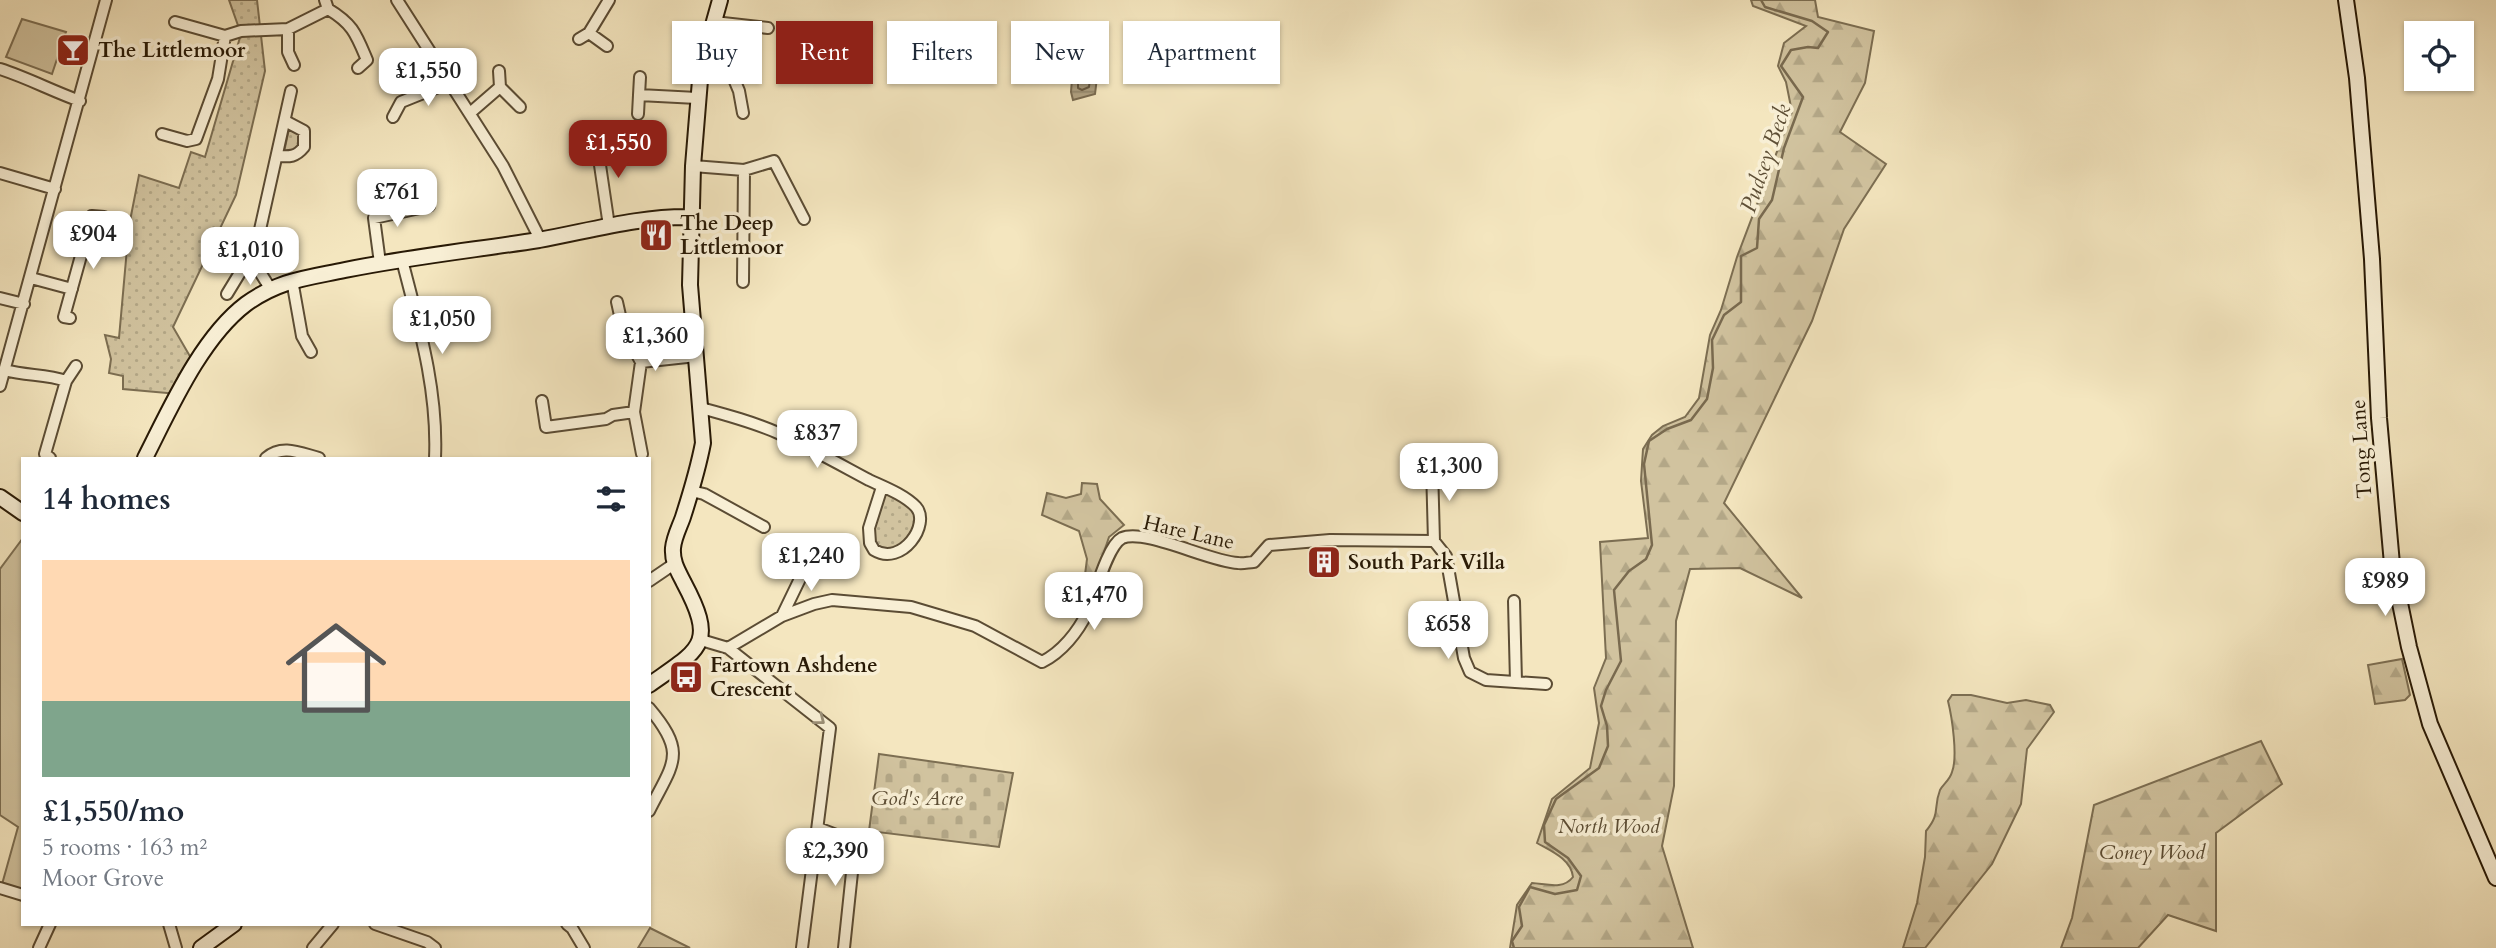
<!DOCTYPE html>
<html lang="en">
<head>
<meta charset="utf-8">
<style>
	:root { --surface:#fff; --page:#f2f2f3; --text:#1f2937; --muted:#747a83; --accent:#8f2418 }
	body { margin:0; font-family:Cardo,serif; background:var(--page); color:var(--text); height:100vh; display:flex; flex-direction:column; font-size:26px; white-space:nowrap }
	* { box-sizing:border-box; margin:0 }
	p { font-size:23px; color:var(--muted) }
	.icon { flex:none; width:38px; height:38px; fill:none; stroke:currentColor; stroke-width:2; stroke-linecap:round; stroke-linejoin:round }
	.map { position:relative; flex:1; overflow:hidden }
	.details { position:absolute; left:21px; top:457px; width:630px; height:469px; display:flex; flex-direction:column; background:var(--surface); border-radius:0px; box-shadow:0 2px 5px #0004 }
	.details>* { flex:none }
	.banner { position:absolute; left:672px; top:21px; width:665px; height:63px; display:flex; gap:14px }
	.buttons { position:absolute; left:2404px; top:21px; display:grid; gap:14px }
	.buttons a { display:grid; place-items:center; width:70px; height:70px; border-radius:0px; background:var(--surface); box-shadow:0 2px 5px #0004; font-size:35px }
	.price { position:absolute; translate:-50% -60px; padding:0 16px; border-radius:14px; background:#fff; color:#222; font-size:23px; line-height:46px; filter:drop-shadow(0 2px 4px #0008) }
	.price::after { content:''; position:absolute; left:50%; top:42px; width:21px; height:16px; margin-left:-10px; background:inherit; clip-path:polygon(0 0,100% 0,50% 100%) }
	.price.active { background:var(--accent); color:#fff }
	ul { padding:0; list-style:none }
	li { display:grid; align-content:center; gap:14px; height:371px; padding:0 21px }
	li span { display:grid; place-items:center; height:217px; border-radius:0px; color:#555 }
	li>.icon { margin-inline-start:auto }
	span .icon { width:126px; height:126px; fill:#fffc; stroke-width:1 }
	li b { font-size:30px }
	h2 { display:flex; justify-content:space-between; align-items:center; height:84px; padding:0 21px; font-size:30px }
	.pill { padding:0 24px; border-radius:0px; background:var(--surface); box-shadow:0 2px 5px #0004; font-size:24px; line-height:63px }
	.pill.active { background:var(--accent); color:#fff }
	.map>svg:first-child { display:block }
	.grass { fill:url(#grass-dots); stroke:#7c6e52; stroke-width:2 }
	.forest { fill:url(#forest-firs); stroke:#7c6e52; stroke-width:2 }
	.cemetery { fill:url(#cemetery-stones); stroke:#7c6e52; stroke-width:2 }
	.park { fill:#d1c39f; stroke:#7c6e52; stroke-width:2 }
	.water { fill:url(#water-rules); stroke:#796a4f; stroke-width:2 }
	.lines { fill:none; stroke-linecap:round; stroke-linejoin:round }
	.shore { stroke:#6c5c42; stroke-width:2 }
	.stream { stroke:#796a4f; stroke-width:2.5 }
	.street-casing { stroke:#5b4c34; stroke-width:14 }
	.secondary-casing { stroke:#281905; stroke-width:18 }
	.street { stroke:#f8efd5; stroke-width:10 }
	.secondary { stroke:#f8efd5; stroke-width:14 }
	.oneway { stroke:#9a8f77 }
	.labels { text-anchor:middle; stroke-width:7; stroke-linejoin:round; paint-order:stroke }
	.poi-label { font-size:21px; font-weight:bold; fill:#281905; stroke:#f8efd5; text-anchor:start }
	.street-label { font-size:21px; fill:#281905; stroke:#f8efd5 }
	.park-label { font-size:21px; font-style:italic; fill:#5b4c33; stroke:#f8efd5 }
	.water-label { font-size:23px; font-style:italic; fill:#5e4f36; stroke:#f8efd5 }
</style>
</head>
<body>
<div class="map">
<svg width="2496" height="948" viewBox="0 0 2496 948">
	<defs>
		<pattern id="grass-dots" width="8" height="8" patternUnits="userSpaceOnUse" patternTransform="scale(1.75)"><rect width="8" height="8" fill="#d1c39f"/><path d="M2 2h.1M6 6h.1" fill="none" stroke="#b3a787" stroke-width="1.8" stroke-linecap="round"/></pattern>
		<pattern id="forest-firs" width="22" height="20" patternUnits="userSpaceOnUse" patternTransform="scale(1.75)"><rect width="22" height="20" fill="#d1c39f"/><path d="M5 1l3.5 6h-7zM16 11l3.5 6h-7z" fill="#b3a787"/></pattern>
		<pattern id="cemetery-stones" width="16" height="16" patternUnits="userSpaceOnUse" patternTransform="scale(1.75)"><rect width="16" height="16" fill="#d1c39f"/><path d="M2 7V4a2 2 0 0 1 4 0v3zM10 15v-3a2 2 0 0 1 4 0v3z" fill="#b3a787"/></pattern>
		<pattern id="water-rules" width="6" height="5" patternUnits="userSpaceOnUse" patternTransform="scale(1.75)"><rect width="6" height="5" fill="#afa080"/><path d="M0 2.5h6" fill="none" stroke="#8e8267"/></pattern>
	</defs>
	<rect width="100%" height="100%" fill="#f4e6bf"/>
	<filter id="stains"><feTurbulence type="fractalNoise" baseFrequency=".00286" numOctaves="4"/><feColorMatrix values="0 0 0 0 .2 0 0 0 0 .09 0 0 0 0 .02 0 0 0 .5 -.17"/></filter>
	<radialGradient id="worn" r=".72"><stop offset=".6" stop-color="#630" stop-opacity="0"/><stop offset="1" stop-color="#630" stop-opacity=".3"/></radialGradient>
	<path class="grass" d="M229 0H257L265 71 236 195 173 327 195 365 178 394 123 389V376L109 373 111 359 105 335 119 338 129 226 139 175 179 188 191 152 205 157 241 34Z
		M289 129 300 134 301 140 296 151 284 152Z
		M882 487 914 505 921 521 893 555 870 543Z"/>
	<path class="forest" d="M1751 0H1815L1818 17 1874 31 1865 83 1840 132 1886 164 1844 229 1812 321 1724 503 1802 598 1740 568 1690 569 1676 621 1674 786 1662 846 1693 948H1510L1517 905 1532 883C1547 884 1563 890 1573 877 1571 859 1551 851 1537 843L1552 799 1590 768 1599 723 1594 688 1606 658 1600 542 1648 538 1641 481 1643 449 1652 435 1663 426 1685 417 1699 398 1710 335 1721 310 1737 257 1792 112 1786 82 1778 66 1784 43 1806 26 1753 6Z
		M1082 483 1097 484 1100 499 1124 525 1109 537 1086 606H1081L1087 559 1079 531 1042 515 1047 493 1066 498 1081 494Z
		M2402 659 2410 695 2405 700 2375 704 2368 665Z
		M1952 695H1971L2007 703 2026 700 2050 705 2054 712 2027 749 2021 804 1992 864 1925 948H1903L1917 903 1925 857 1926 831C1941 813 1933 808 1940 790 1943 784 1950 780 1952 772 1958 757 1952 717 1948 701Z
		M2261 741 2282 784 2216 833V931L2168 915 2138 948H2061L2072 918 2094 805Z"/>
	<path class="cemetery" d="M879 754 1013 773 999 847 869 831Z"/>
	<path class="park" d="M22 19 66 32 52 74 6 57Z
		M23 538V895L1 888 18 827 0 815V569Z
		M650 928 690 948H638Z"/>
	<path class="water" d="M1092 33 1098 37 1100 53 1095 94 1073 100 1071 92 1072 79 1070 74 1061 70 1055 58 1057 53 1066 57C1071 40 1074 34 1092 33Z"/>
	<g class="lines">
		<path class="shore" d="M1082 40 1091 41 1093 54 1089 87 1082 90 1078 88V76L1069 64 1077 45Z"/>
		<path class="stream" d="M1514 948 1512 941 1522 926 1519 907 1530 887 1555 894 1577 890 1581 876 1568 858 1545 842 1544 825 1556 799 1599 768 1608 746 1607 726 1601 706 1606 690 1621 661 1614 590 1629 571 1646 559 1652 545 1644 464 1649 441 1667 429 1691 420 1707 399 1713 368 1712 340 1724 315 1741 302V256L1757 248 1759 219 1772 200 1784 148 1803 97 1781 66 1791 50 1808 47 1818 48 1828 32 1812 21 1765 7 1761 0"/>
		<g class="street-casing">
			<path id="street" d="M325 0 328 9C353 24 356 34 367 60L358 68
				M397 0 503 166 540 239
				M175 22 225 36 241 31 288 29 328 9
				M714 22 768 28
				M288 29V52L294 65
				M589 33 607 46
				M579 39 589 33 609 0
				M0 69C28 78 52 91 80 101
				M726 70 731 72 739 91 743 113
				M499 71 500 87
				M639 95 640 77
				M470 113 500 87 520 107
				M638 114 639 95 697 98
				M393 117 401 102 448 83
				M162 134 187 141 196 139 218 79 225 36
				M596 138 609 226
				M277 156C290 157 296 157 304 147V131L285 121
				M693 166 744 170 774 161 804 219
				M0 173 55 189
				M402 260C419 326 438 390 435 458
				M380 263 374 218 429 206
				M31 278 72 289
				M292 280 302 336 311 352
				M743 282 744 170
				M270 288 253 261 291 91
				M227 294 241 271 253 261
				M0 298 24 304
				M617 302 623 329 641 362 634 412 642 454
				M70 318 64 317 92 216 104 217
				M641 362 696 356
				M5 370C26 376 46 374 66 381L45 454 50 458
				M66 381 76 366
				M0 386 106 0
				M542 401 546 427 606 419 613 415 634 412
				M701 408C727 415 753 422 778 433 809 447 839 464 869 480 884 487 905 495 916 507 931 524 902 567 874 550L870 543 869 528 882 487
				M266 458C282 444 300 453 319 458
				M1432 467 1434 541
				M691 491 704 494 764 527
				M1434 541 1446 556 1464 658 1470 672 1486 680 1546 684
				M649 581 674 564
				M1514 601 1516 682
				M782 616 811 556
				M701 640 728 648 830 728 802 948
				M728 648 782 616 814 604 832 600 911 607 975 626 1042 662C1062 652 1078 632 1088 611 1095 595 1107 546 1122 538 1145 528 1210 562 1238 563 1243 564 1249 562 1254 562L1269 545 1330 540 1434 541
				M649 708C688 754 673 763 649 811
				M818 828 844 838 853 863 844 948
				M0 888 23 895
				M169 924 176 948
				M375 924 427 942 435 948
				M567 924 572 928 584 948
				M39 948 50 924
				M313 948 333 924"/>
		</g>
		<g class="secondary-casing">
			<path id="secondary" d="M2346 0 2357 78 2372 259 2379 418 2392 564 2409 647 2430 724 2496 878
				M145 458C170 409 201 338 246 304 279 280 307 278 345 270 409 257 474 250 539 240 589 231 640 216 691 217
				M0 497 23 513
				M649 685C700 649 717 645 684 583 678 571 672 562 673 548 674 537 680 526 683 517 691 492 698 469 703 443L690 285 693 166 701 68 720 0
				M201 948 234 924"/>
		</g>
		<use href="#street" class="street"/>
		<use href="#secondary" class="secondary"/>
	</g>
	<defs><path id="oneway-chevron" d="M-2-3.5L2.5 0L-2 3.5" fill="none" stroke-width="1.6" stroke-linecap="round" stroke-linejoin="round" transform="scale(1.75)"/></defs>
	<use class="oneway" href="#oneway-chevron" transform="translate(820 720) rotate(38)"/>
	<defs>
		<g id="bar-square" transform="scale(1.75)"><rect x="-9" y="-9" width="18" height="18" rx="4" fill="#8f2418" stroke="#f8efd5"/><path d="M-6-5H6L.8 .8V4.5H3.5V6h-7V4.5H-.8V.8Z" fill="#fff"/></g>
		<g id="restaurant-square" transform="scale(1.75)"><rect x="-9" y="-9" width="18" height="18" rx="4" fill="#8f2418" stroke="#f8efd5"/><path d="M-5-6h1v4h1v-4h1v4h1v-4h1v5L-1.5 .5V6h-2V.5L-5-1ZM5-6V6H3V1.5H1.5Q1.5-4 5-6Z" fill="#fff"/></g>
		<g id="building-square" transform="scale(1.75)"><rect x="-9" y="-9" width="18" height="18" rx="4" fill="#8f2418" stroke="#f8efd5"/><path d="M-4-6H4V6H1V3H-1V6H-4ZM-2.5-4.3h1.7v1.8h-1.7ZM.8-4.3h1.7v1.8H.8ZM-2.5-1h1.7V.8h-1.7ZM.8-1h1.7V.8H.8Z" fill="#fff"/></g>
		<g id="bus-square" transform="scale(1.75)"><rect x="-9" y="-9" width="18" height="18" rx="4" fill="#8f2418" stroke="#f8efd5"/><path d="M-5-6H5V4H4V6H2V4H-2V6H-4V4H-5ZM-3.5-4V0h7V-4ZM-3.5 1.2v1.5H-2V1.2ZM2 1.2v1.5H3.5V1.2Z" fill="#fff"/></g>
	</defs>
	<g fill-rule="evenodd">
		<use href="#bar-square" x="73" y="50"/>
		<use href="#restaurant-square" x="656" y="235"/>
		<use href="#building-square" x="1324" y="562"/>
		<use href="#bus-square" x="686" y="677"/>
	</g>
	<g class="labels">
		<g class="poi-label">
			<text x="98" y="57">The Littlemoor</text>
			<text x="680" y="230">The Deep<tspan x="680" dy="24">Littlemoor</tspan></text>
			<text x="1348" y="569">South Park Villa</text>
			<text x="710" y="672">Fartown Ashdene<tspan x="710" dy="24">Crescent</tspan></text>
		</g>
		<g class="street-label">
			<text transform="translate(2361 449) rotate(-94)" y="7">Tong Lane</text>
			<text transform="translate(1189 532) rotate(13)" y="7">Hare Lane</text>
		</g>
		<g class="park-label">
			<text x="917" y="805">God's Acre</text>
			<text x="1609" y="833">North Wood</text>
			<text x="2152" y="859">Coney Wood</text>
		</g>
		<g class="water-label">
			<text transform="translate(1765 158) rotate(-71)" y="8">Pudsey Beck</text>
		</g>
	</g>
	<rect width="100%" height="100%" filter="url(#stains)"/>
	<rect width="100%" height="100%" fill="url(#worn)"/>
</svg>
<div class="buttons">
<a><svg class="icon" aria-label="locate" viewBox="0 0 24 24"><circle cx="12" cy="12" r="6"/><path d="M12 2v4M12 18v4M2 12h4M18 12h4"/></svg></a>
</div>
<b class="price" style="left:428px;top:108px">£1,550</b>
<b class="price active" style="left:618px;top:180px">£1,550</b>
<b class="price" style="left:397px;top:229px">£761</b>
<b class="price" style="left:93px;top:271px">£904</b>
<b class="price" style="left:250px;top:287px">£1,010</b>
<b class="price" style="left:442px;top:356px">£1,050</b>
<b class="price" style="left:655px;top:373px">£1,360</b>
<b class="price" style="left:817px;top:470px">£837</b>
<b class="price" style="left:1449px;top:503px">£1,300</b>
<b class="price" style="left:811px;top:593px">£1,240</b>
<b class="price" style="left:2385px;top:618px">£989</b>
<b class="price" style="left:1094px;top:632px">£1,470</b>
<b class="price" style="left:1448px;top:661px">£658</b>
<b class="price" style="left:835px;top:888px">£2,390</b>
<div class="banner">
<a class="pill">Buy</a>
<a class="pill active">Rent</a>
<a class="pill">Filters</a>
<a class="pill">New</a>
<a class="pill">Apartment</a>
</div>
<section class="details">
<h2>14 homes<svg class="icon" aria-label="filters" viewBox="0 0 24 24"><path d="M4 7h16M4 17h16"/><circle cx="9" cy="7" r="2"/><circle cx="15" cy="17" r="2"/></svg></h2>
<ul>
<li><span style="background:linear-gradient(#ffd9b3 65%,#7fa58c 0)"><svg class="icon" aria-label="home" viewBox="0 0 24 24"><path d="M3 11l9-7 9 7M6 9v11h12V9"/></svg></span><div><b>£1,550/mo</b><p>5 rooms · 163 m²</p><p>Moor Grove</p></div></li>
</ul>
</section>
</div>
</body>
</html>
